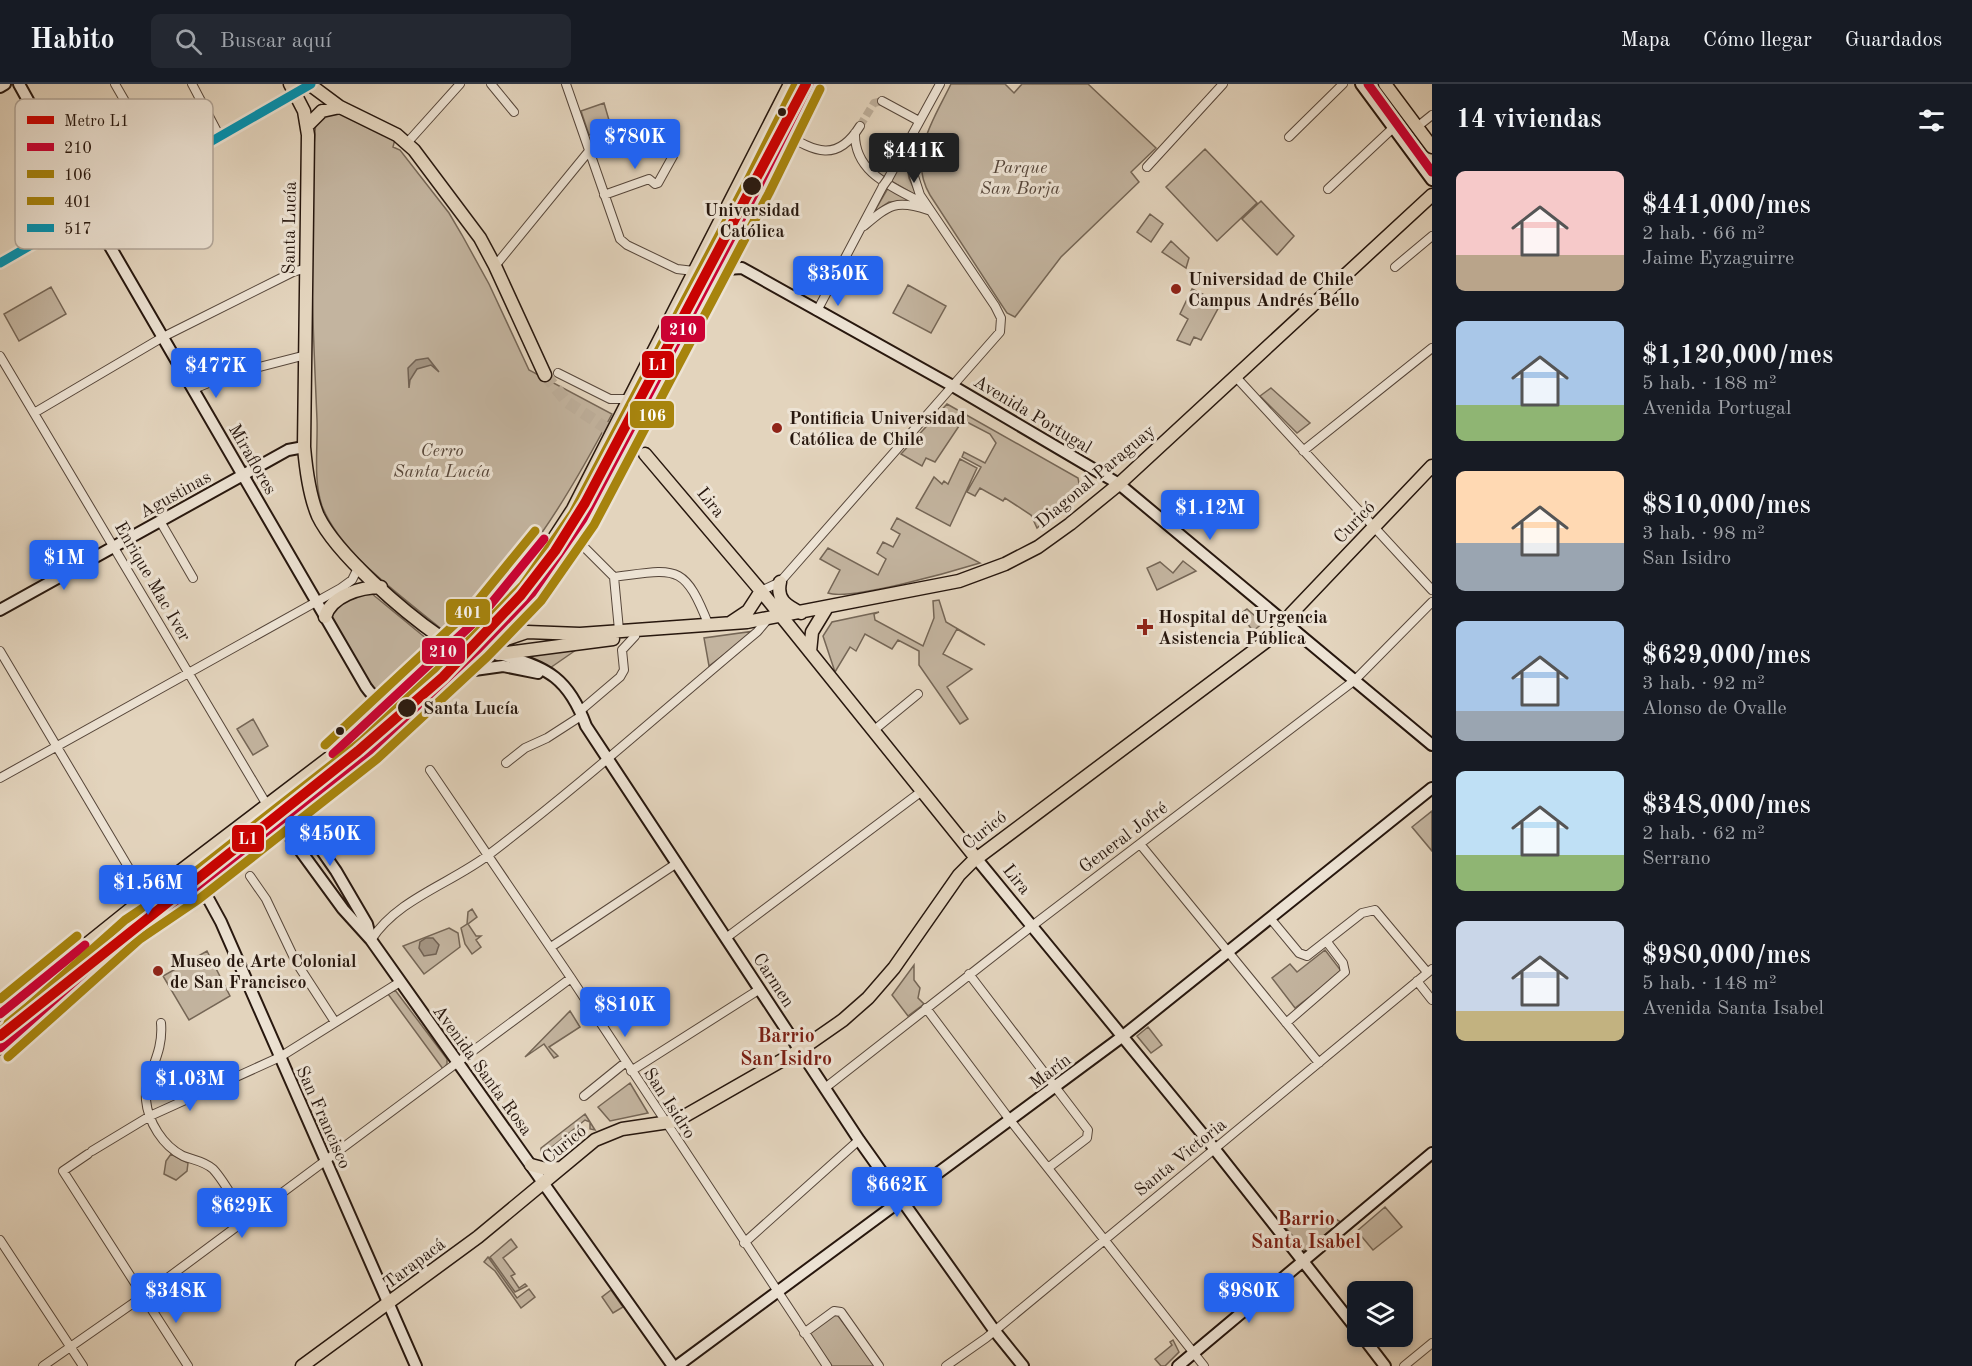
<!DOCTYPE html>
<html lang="es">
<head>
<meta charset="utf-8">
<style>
	:root { --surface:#171b24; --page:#242831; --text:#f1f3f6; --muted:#9ea1a6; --line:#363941; --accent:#2563eb }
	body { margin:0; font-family:"Old Standard TT",serif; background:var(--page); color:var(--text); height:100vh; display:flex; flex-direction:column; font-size:22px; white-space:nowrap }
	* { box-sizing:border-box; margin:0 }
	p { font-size:20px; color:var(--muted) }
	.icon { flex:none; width:33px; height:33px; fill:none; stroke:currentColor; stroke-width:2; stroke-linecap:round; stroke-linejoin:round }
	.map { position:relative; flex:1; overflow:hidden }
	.drawer { display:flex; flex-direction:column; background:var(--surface); width:540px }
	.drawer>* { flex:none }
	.fabs { position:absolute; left:1347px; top:1197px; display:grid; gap:12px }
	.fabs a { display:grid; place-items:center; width:66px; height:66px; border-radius:9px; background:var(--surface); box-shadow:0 3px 9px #0003; font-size:30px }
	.price { position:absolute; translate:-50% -51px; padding:0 14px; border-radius:6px; background:var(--accent); color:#fff; font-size:20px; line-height:39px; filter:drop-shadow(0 2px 3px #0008) }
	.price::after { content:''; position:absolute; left:50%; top:36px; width:18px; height:14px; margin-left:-9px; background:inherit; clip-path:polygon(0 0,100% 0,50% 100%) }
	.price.on { background:#222; color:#fff }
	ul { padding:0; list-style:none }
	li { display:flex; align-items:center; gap:18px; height:150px; padding:0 24px }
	li span { display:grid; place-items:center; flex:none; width:168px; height:120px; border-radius:9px; color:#555 }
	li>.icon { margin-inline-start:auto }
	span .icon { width:72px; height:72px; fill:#fffc; stroke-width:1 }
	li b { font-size:26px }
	h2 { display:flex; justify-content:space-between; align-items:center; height:72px; padding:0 24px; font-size:26px }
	header { display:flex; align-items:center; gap:36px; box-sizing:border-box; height:84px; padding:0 30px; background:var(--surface); border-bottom:2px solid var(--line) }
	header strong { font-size:28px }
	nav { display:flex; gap:33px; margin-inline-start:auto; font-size:21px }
	.search { width:420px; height:54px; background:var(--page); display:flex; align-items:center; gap:15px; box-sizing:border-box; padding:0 21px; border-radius:9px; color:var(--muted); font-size:22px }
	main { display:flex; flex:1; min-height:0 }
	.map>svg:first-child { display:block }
	.green { fill:#c3b49f; stroke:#756656; stroke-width:1.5 }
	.water { fill:#a39482; stroke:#716254; stroke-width:1.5 }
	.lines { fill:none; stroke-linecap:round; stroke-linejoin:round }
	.street-tunnel { stroke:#bdae9a; stroke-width:8; stroke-dasharray:8 4; stroke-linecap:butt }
	.primary-tunnel { stroke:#bdae9a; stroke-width:12; stroke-dasharray:12 6; stroke-linecap:butt }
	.street-casing { stroke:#56463a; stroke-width:10 }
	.secondary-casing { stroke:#27170e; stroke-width:14 }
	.primary-casing { stroke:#27170e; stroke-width:15 }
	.street { stroke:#ede3d4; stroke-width:8 }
	.secondary { stroke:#ede3d4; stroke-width:10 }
	.primary { stroke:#e3d4bd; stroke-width:12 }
	.street-bridge-casing { stroke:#56463a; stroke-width:10; stroke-linecap:butt }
	.street-bridge { stroke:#ede3d4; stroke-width:8 }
	.bus-1-casing { stroke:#ede3d4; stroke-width:14 }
	.bus-2-casing { stroke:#ede3d4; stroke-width:14 }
	.bus-3-casing { stroke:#ede3d4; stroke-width:14 }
	.bus-4-casing { stroke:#ede3d4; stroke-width:14 }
	.bus-1 { stroke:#c03; stroke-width:9 }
	.bus-2 { stroke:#a7840d; stroke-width:9 }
	.bus-3 { stroke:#a7840d; stroke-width:9 }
	.bus-4 { stroke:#0093b3; stroke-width:9 }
	.metro-1-casing { stroke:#ede3d4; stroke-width:15 }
	.metro-1 { stroke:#c00; stroke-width:10 }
	.bus-dot { fill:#27170e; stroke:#ede3d4; stroke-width:2 }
	.poi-dot { fill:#8f2418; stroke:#ede3d4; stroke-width:2 }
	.labels { text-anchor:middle; stroke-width:6; stroke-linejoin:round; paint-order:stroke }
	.park-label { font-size:18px; font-style:italic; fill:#56463a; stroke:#ede3d4 }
	.stop-label { font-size:18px; font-weight:bold; fill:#27170e; stroke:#ede3d4 }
	.street-label { font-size:18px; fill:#27170e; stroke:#ede3d4 }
	.poi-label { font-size:18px; font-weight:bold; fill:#27170e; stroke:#ede3d4; text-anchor:start }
	.neighbourhood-label { font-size:20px; font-weight:bold; fill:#7a1f14; stroke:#ede3d4 }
	.key { fill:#ede3d4; stroke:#b2a699; stroke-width:1.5 }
	.key-label { font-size:16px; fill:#27170e }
	.line-badge { stroke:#ede3d4; stroke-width:2 }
	.badge-label { font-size:16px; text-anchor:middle; font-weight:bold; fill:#fff }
</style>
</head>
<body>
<header>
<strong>Habito</strong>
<div class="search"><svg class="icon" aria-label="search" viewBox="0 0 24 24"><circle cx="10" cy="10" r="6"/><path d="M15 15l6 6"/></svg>Buscar aquí</div>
<nav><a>Mapa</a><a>Cómo llegar</a><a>Guardados</a></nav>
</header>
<main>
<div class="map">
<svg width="1432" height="1282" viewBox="0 0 1432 1282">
	<rect width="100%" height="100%" fill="#e3d4bd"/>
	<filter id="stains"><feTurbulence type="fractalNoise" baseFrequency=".00333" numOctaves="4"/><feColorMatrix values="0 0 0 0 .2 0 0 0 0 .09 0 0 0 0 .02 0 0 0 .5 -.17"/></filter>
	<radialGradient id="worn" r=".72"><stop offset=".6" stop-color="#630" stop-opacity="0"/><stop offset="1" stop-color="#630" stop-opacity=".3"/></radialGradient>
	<path class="green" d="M951 0H1005L1014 9 1022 0H1088L1156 64 1131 88 1139 98 1061 173 1015 233 1007 229 1001 220 930 111C907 72 934 35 951 0Z
		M604 19 611 43 589 51 581 27Z
		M335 26 395 55 393 63 400 66 449 129 462 151 489 200 529 286 612 330C565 419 525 484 451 553 410 518 342 473 322 422 313 396 318 363 317 336 313 240 307 132 316 37Z
		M1205 65 1257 119 1217 157 1166 103Z
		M905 72 909 94 917 112 891 97Z
		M888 104 913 118H889L874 128Z
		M1261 117 1294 152 1277 171 1242 135Z
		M1150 130 1163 140 1151 158 1137 148Z
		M1171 157 1189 174 1186 184 1162 168Z
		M908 201 946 222 931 249 893 229Z
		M51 203 66 230 19 257 4 230Z
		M1192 205 1221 219 1201 256 1194 253 1190 261 1177 256 1188 235 1180 230Z
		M1271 304 1310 339 1297 349 1260 312Z
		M947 320 1078 394 1080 406 1037 444 1031 431 1005 414 1003 417 980 404 975 412 967 408 981 383 962 373 964 368 985 379 996 359 990 350 963 336 935 378 926 374 922 382 901 370Z
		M960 375 977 384 950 442 916 424 934 393 942 400 944 397 948 400Z
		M897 434 980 479C954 487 850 517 828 509L840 486 820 475 828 464 878 491 886 475 877 469 883 458 893 463 900 450 891 445Z
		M1183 477 1196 487 1157 506 1147 484 1160 478 1173 489Z
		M371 509 439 565 388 610H381L374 605 332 536 331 526 359 510Z
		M939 516 946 538 985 561 957 545 943 570 972 585 947 603 968 635 960 640 919 581V567L898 556 892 565 865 550 856 567 850 563 835 588 823 552 832 538 879 528 874 530 875 536 923 562 934 534 933 517Z
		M1247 525 1263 539 1253 547 1240 530Z
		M755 547 709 582 704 554Z
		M576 566 550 584 520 572Z
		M253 635 268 662 253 671 237 645Z
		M1432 727V767L1412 743Z
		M263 734 266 739 173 807H168Z
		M144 825 55 908 47 903V901Z
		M472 825 477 833 468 840 476 852H481L476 856 481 863 472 870 465 860 461 844 467 840 468 828Z
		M449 844 458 849 460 863 424 890 403 862Z
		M1325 866 1342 888 1295 924 1272 894 1290 880 1297 888Z
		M207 867 230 912 189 936 163 892Z
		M914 881V896L920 904 918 914 924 920 908 932 892 911Z
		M395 906 447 975V980L443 985 388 910Z
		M34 914 39 922 0 954V942Z
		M570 927 580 943 549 963 558 972 554 974 544 960 525 973Z
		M1148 943 1162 961 1151 969 1137 952Z
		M630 999 648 1029 610 1037 598 1023Z
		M585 1030 595 1046 590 1045V1038L585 1036 547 1067 541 1068V1064Z
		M171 1070 188 1079 187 1087 176 1096 164 1090 166 1077Z
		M1385 1123 1402 1143 1373 1166 1357 1147Z
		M1311 1129 1329 1131 1341 1138 1305 1167 1282 1139 1299 1131Z
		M511 1155 517 1163 503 1174 515 1190 511 1192 519 1204 525 1200 527 1202 515 1208 490 1173Z
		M488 1173 517 1214 529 1205 535 1213 521 1224 495 1187 484 1178Z
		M611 1206 623 1223 613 1229 602 1213Z
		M836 1229 875 1282H832L808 1249Z
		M1173 1256 1179 1268 1165 1282H1161L1155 1275 1172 1261 1170 1258Z"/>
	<path class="water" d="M428 274 439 288 431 281 417 285 410 296 409 304 408 284 416 276Z
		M426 854H433L439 861 436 870 424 872 419 864 420 858Z"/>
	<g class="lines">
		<path class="street-tunnel" d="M860 42 874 19 882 17"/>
		<path class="primary-tunnel" d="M545 291 567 318 645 370
			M440 553 467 566 498 570"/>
		<g class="street-casing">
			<path id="street" d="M115 0 126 19
				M192 0 220 53
				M491 0 514 28
				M566 0 620 155 627 161 677 185 694 187
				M882 17 919 37
				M1417 43 1432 31
				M784 49C815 68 837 79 860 42
				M855 49C854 90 894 103 924 120
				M1289 53 1343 0
				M407 59 460 0
				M1147 83 1223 0
				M888 95 940 0
				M1328 105 1393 44
				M604 111 649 95 655 100 658 99 673 72
				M864 142C889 121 896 115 928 126
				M0 179 310 1
				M495 182 589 67
				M1395 183 1432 152
				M817 227 883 102
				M0 272 267 721
				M558 289 610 315H628
				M1235 292 1432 506
				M194 305 228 291 306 271
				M34 329 163 253 293 188 307 184
				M1303 367 1432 264
				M160 437 193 494
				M576 447 584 463 614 493 619 546
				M614 493C676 485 684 478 709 542
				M761 507 780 498 1000 248 1001 234 995 222 920 111 911 83 909 55
				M0 567 146 813 155 821 165 824
				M580 627 620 593 624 586 622 566 635 552
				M873 647 918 610
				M506 679 525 664 547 654 578 634
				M430 686 571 894 827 1282
				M0 694 341 504 352 496 359 482
				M1140 760 1319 979
				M250 792 266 815 296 878 335 938
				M1270 834 1299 869 1307 872 1362 829 1375 826 1427 888
				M726 854 922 707
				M371 856C398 814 453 799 491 769 583 699 668 622 757 548L768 535
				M551 863 677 779
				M969 890 1088 1046 1087 1054 1048 1084
				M1417 897 1432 916
				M926 924 1010 1036 1204 1282
				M161 939C164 973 144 990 146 1016 148 1038 163 1062 183 1072 193 1076 204 1077 213 1085 226 1099 235 1119 246 1135
				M1286 939 1345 888 1343 879 1327 858
				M631 987 760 905
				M825 1004 1032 842 1355 596 1432 518
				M584 1012 626 978
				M92 1067 150 1032 280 973 400 898
				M88 1070 63 1087 188 1282
				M0 1156 83 1282
				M744 1159 859 1056
				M804 1249 834 1227 841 1228 879 1282
				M43 1282 142 1213 571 894
				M946 1282 986 1254 1432 885
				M1404 1282 1432 1259"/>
		</g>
		<g class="secondary-casing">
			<path id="secondary" d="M19 0 90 128 366 603C375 616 386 622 402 619
				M1361 0 1432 96
				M0 3 5 0
				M694 187 742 184 951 301 1119 400 1432 661
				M0 526 288 366 304 363
				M502 571C548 583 569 595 586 642L859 1056 994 1246 1023 1282
				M453 589 503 582 538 589
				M312 713 305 733 306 744 336 787 367 840 370 852
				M267 721 343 825 371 856 673 1282
				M976 774 1209 1058 1358 1247
				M192 806 209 816 221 838 416 1282
				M1362 1252 1385 1282
				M677 1282 1123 952 1432 704
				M1178 1282 1432 1069"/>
		</g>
		<g class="primary-casing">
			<path id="primary" d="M290 0 304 27 308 51 304 363C306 386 309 411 318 432 337 471 404 528 440 553
				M309 0 340 23 397 51 414 66 480 154 495 182 545 291
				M1385 0 1432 63
				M307 42 322 27 340 23
				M645 370 761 507 976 774
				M780 498C776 516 787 522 801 529
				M325 533C331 512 360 503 381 503
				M730 539 748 527 761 507
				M483 563 527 548 580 550 747 538 959 497 1005 480 1038 463 1070 440 1119 400 1432 111
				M810 568 812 548 826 525
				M498 570 613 555
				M33 903 49 923
				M0 930 133 823 342 664 374 643 402 619 505 520 534 485 573 425 790 0
				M0 964 133 845 192 806 370 666 479 564 532 509 583 435 758 103 809 0
				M531 1081 546 1085 560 1084
				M302 1282 478 1153 595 1056 622 1045 676 1037 800 966 843 936 868 914 894 884 959 791 972 778 1272 553 1291 530 1432 382"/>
		</g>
		<use href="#street" class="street"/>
		<use href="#secondary" class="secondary"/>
		<use href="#primary" class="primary"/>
		<g class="street-bridge-casing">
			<path id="street-bridge" d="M883 102 888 95"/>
		</g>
		<use href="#street-bridge" class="street-bridge"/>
		<g class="bus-1-casing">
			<path id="bus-1" d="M1368 0 1432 88
				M333 670 481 532 544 455
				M0 930 85 861
				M0 964 133 845 192 806 370 666 479 564 532 509 583 435 758 103 809 0"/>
		</g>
		<g class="bus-2-casing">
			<path id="bus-2" d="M8 939 91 872
				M8 973 140 855 199 815 377 675 487 573 541 517 594 441 769 109 820 5"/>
		</g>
		<g class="bus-3-casing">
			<path id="bus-3" d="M325 661 472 524 535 447
				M0 915 77 852
				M0 948 125 836 185 796 362 657 471 555 523 501 573 429 747 98 796 0"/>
		</g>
		<g class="bus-4-casing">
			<path id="bus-4" d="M0 179 311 0"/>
		</g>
		<use href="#bus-1" class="bus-1"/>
		<use href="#bus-2" class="bus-2"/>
		<use href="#bus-3" class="bus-3"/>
		<use href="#bus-4" class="bus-4"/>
		<g class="metro-1-casing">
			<path id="metro-1" d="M0 952 358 667 443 593 521 511 555 467 585 419 806 0"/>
		</g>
		<use href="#metro-1" class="metro-1"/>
	</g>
	<g class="bus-dot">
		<circle cx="782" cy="28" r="5"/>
		<circle cx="752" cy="102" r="10"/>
		<circle cx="407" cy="624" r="10"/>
		<circle cx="340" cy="647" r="5"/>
	</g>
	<g class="poi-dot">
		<circle cx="1176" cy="205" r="6"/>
		<circle cx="777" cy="344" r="6"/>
		<path d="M1142 534h6v6h6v6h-6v6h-6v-6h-6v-6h6z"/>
		<circle cx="158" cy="887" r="6"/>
	</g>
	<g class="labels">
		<g class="park-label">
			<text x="1020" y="89">Parque<tspan x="1020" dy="21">San Borja</tspan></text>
			<text x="442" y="372">Cerro<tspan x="442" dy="21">Santa Lucía</tspan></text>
		</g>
		<g class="stop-label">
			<text x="752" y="132">Universidad<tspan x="752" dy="21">Católica</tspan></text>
			<text x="423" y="630" text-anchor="start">Santa Lucía</text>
		</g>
		<g class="street-label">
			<text transform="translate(289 144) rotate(-89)" y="6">Santa Lucía</text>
			<text transform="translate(1033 330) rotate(31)" y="6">Avenida Portugal</text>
			<text transform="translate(253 375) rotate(60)" y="6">Miraflores</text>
			<text transform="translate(1095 392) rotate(-40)" y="6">Diagonal Paraguay</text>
			<text transform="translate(175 410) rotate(-29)" y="6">Agustinas</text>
			<text transform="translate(711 418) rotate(51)" y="6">Lira</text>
			<text transform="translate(1354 438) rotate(-46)" y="6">Curicó</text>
			<text transform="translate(153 497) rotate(60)" y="6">Enrique Mac Iver</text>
			<text transform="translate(984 746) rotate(-38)" y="6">Curicó</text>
			<text transform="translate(1123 753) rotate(-37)" y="6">General Jofré</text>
			<text transform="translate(1017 795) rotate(51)" y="6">Lira</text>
			<text transform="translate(774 896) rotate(57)" y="6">Carmen</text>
			<text transform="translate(483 986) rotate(54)" y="6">Avenida Santa Rosa</text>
			<text transform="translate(1050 987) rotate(-37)" y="6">Marín</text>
			<text transform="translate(670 1019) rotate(57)" y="6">San Isidro</text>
			<text transform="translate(324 1033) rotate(66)" y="6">San Francisco</text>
			<text transform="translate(564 1060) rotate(-39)" y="6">Curicó</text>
			<text transform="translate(1180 1073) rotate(-39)" y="6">Santa Victoria</text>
			<text transform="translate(414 1179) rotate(-37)" y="6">Tarapacá</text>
		</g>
		<g class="poi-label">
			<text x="1188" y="201">Universidad de Chile<tspan x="1188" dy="21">Campus Andrés Bello</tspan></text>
			<text x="789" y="340">Pontificia Universidad<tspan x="789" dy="21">Católica de Chile</tspan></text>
			<text x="1158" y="539">Hospital de Urgencia<tspan x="1158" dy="21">Asistencia Pública</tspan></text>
			<text x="170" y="883">Museo de Arte Colonial<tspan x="170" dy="21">de San Francisco</tspan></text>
		</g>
		<g class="neighbourhood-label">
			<text x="786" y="958">Barrio<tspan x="786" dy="23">San Isidro</tspan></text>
			<text x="1306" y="1141">Barrio<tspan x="1306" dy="23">Santa Isabel</tspan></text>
		</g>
	</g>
	<rect x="15" y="15" width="198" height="150" rx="9" class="key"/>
	<rect x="27" y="32" width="27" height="8" fill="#c00"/>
	<rect x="27" y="59" width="27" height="8" fill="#c03"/>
	<rect x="27" y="86" width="27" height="8" fill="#a7840d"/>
	<rect x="27" y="113" width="27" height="8" fill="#a7840d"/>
	<rect x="27" y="140" width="27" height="8" fill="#0093b3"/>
	<g class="key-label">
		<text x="64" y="42">Metro L1</text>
		<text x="64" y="69">210</text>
		<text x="64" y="96">106</text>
		<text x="64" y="123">401</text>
		<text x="64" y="150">517</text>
	</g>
	<g class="line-badge">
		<rect x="660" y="231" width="46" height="28" rx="6" fill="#c03"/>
		<rect x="641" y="266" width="34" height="29" rx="6" fill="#c00"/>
		<rect x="629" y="316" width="46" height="29" rx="6" fill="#a7840d"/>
		<rect x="445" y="514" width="46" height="28" rx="6" fill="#a7840d"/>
		<rect x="421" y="553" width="45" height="28" rx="6" fill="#c03"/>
		<rect x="231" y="740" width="34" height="29" rx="6" fill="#c00"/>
	</g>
	<g class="badge-label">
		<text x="683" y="251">210</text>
		<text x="658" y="286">L1</text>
		<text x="652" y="337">106</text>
		<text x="468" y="534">401</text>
		<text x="443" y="573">210</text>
		<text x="248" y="760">L1</text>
	</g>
	<rect width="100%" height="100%" filter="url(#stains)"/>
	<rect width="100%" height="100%" fill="url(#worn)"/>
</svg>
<div class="fabs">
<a><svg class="icon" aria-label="layers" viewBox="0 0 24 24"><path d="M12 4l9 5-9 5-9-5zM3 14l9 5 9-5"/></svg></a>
</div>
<b class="price" style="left:635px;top:86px">$780K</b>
<b class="price on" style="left:914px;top:100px">$441K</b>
<b class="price" style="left:838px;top:223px">$350K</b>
<b class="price" style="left:216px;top:315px">$477K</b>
<b class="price" style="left:1210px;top:457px">$1.12M</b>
<b class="price" style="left:64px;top:507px">$1M</b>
<b class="price" style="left:330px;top:783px">$450K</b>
<b class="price" style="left:148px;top:832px">$1.56M</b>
<b class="price" style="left:625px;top:954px">$810K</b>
<b class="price" style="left:190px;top:1028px">$1.03M</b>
<b class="price" style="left:897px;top:1134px">$662K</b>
<b class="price" style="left:242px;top:1155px">$629K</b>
<b class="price" style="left:176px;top:1240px">$348K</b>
<b class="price" style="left:1249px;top:1240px">$980K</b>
</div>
<section class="drawer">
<h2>14 viviendas<svg class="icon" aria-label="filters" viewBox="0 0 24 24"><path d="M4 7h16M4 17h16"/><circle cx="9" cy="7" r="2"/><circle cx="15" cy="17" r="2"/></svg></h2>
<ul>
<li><span style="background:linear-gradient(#f6c9c9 70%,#b9a48a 0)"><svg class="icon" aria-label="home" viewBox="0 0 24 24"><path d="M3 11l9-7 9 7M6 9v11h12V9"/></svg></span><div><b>$441,000/mes</b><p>2 hab. · 66 m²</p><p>Jaime Eyzaguirre</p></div></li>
<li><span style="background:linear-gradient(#a9c7e8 70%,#8fb573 0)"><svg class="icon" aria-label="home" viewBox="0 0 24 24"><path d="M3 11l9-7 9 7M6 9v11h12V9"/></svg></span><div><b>$1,120,000/mes</b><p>5 hab. · 188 m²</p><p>Avenida Portugal</p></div></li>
<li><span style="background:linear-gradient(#ffd9b3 60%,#9aa5b1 0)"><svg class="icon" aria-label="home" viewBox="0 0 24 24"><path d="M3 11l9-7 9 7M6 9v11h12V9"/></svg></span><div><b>$810,000/mes</b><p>3 hab. · 98 m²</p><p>San Isidro</p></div></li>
<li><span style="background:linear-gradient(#a9c7e8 75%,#9aa5b1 0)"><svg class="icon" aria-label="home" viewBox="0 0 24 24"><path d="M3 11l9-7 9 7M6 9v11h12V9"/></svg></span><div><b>$629,000/mes</b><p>3 hab. · 92 m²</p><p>Alonso de Ovalle</p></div></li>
<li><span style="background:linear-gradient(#bfe0f5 70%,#8fb573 0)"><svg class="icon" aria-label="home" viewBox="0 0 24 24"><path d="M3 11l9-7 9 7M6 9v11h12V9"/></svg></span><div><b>$348,000/mes</b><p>2 hab. · 62 m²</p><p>Serrano</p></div></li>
<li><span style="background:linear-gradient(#c9d6e8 75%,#c2b280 0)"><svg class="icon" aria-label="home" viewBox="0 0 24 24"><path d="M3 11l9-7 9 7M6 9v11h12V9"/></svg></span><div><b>$980,000/mes</b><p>5 hab. · 148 m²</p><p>Avenida Santa Isabel</p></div></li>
</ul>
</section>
</main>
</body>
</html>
